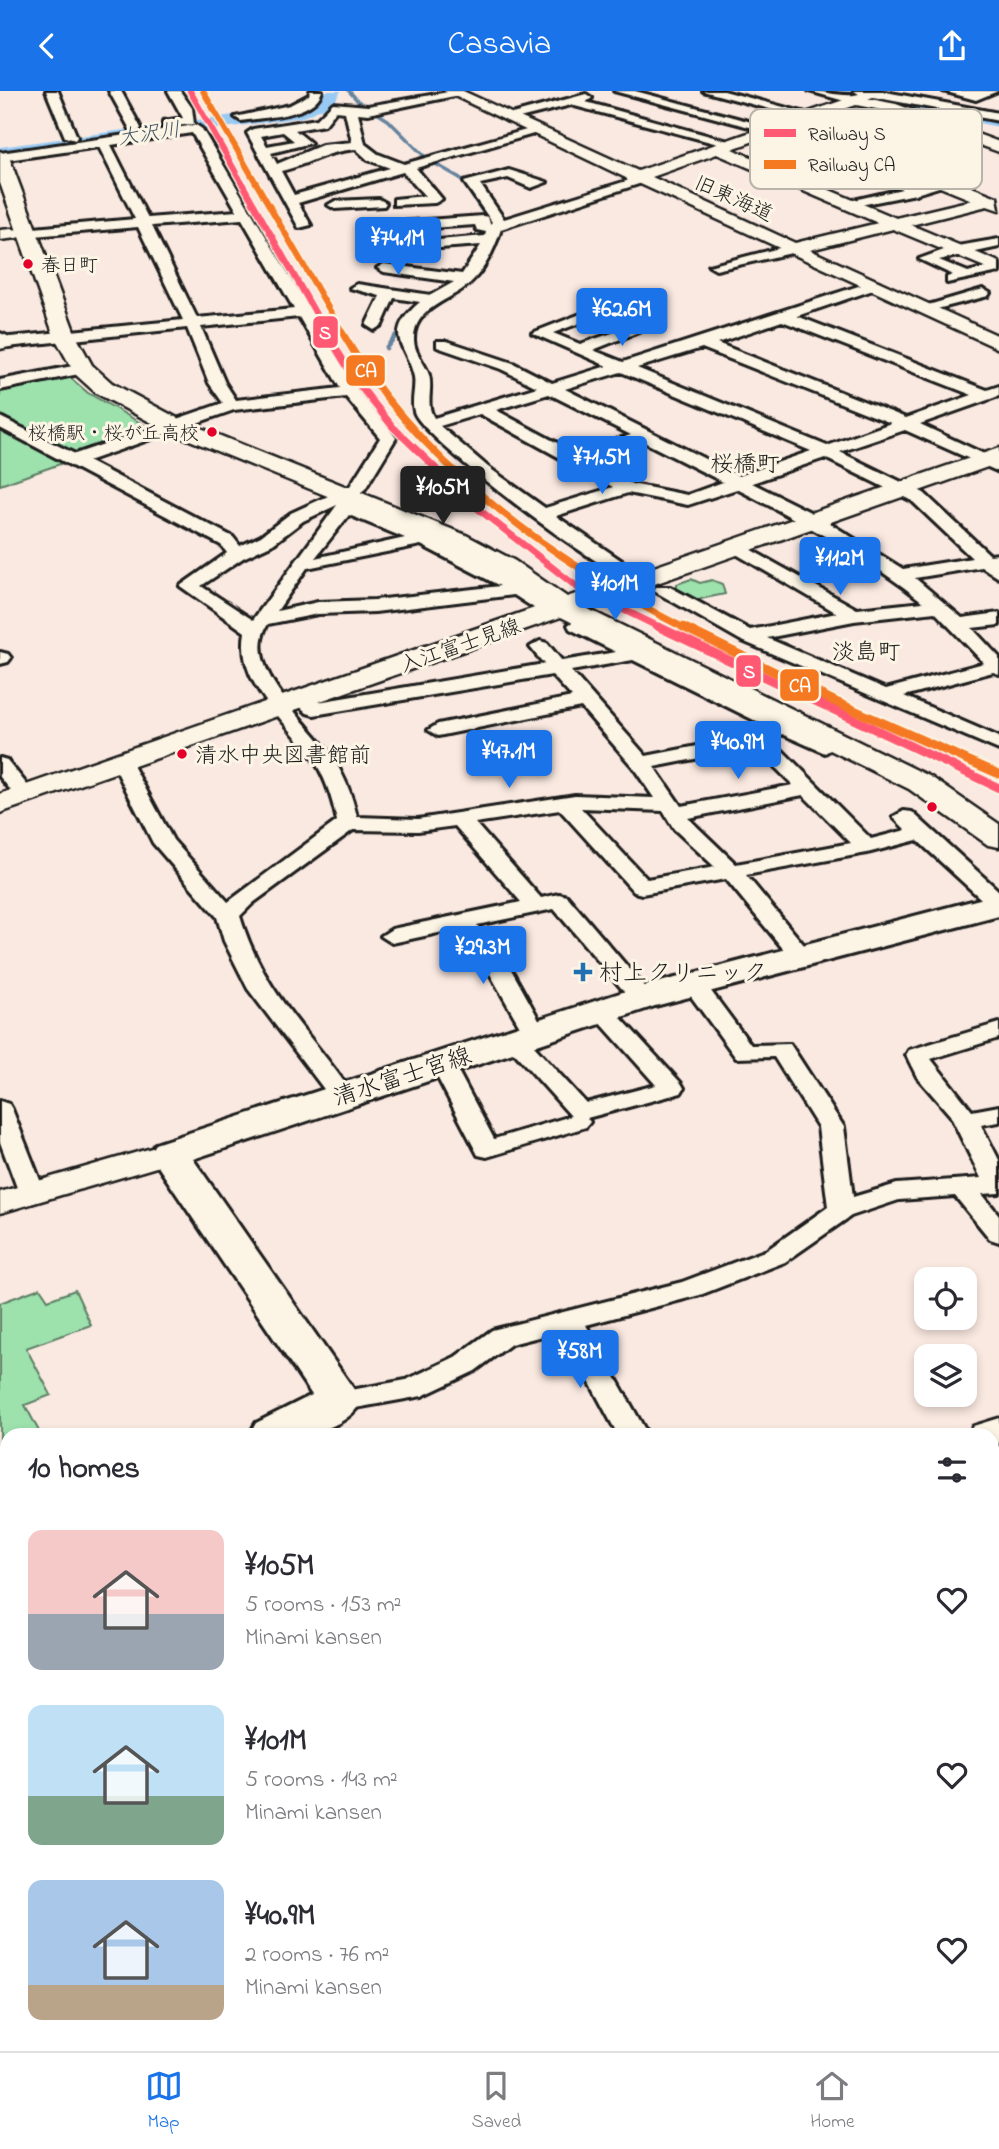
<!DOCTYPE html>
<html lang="en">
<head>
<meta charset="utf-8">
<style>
	:root { --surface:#fff; --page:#f7f7f7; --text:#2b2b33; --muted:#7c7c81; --line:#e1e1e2; --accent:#1a73e8 }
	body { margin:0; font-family:"Indie Flower","Klee One",sans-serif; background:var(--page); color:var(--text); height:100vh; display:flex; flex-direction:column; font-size:26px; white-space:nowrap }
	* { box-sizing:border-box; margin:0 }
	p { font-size:23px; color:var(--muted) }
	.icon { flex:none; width:38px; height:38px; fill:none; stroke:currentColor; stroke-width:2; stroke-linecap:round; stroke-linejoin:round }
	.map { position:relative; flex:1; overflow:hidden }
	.drawer { position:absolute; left:0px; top:1337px; width:999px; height:623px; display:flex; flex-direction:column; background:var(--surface); border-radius:21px 21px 0 0; box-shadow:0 4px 10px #0003 }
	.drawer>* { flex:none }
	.fabs { position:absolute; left:914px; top:1176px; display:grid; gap:14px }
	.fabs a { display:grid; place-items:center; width:63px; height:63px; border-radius:14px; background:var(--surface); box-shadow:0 4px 10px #0003; font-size:35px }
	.price { position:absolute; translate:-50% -60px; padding:0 16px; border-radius:7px; background:var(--accent); color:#fff; font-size:23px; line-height:46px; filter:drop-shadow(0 2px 4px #0008) }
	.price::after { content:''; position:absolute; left:50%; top:42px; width:21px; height:16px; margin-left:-10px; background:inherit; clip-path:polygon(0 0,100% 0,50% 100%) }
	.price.current { background:#222; color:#fff }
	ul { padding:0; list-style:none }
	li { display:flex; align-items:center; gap:21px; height:175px; padding:0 28px }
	li span { display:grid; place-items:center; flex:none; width:196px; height:140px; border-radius:14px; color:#555 }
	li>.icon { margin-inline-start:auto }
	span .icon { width:84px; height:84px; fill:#fffc; stroke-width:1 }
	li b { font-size:30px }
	h2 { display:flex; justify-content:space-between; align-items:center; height:84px; padding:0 28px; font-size:30px }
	header { display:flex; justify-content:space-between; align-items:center; height:91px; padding:0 28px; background:var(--accent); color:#fff; font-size:32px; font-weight:600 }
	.tab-bar { display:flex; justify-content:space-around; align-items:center; height:98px; border-top:2px solid var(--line); background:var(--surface); font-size:19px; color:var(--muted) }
	.tab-bar a { display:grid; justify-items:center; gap:4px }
	.tab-bar .current { color:var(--accent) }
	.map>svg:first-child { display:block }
	.green { fill:#9de1ad; stroke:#5c7e64; stroke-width:2 }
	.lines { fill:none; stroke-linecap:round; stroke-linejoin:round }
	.stream-far1 { stroke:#66849e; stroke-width:3.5 }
	.stream { stroke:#66849e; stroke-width:4.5 }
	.river { fill:#98caf4; fill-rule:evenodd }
	.minor-casing { stroke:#1c1c1c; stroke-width:6 }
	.tertiary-casing { stroke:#1c1c1c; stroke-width:5 }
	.secondary-casing { stroke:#1c1c1c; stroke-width:5 }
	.primary-casing { stroke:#1c1c1c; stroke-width:6 }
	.minor { fill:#fcf5e5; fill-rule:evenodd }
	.tertiary { fill:#fcf5e5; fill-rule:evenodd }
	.secondary { fill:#fcf5e5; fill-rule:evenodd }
	.primary { fill:#fcf5e5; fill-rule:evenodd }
	.rail-1-far2-casing { stroke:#fcf5e5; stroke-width:9 }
	.rail-1-far1-casing { stroke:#fcf5e5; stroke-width:10 }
	.rail-1-casing { stroke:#fcf5e5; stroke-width:13 }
	.rail-2-far2-casing { stroke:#fcf5e5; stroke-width:9 }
	.rail-2-far1-casing { stroke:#fcf5e5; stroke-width:10 }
	.rail-2-casing { stroke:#fcf5e5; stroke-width:13 }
	.rail-1-far2 { stroke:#ff5973; stroke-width:6 }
	.rail-1-far1 { stroke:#ff5973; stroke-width:7 }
	.rail-1 { stroke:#ff5973; stroke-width:9 }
	.rail-2-far2 { stroke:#f47921; stroke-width:6 }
	.rail-2-far1 { stroke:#f47921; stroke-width:7 }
	.rail-2 { stroke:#f47921; stroke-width:9 }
	.bus-dot { fill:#e4002b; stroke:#fcf5e5; stroke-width:2.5 }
	.poi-dot { fill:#1f6fb2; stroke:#fcf5e5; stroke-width:2.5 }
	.labels { text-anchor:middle; stroke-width:6; stroke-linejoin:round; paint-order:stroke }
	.far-bus-label { font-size:19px; fill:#1c1c1c; stroke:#fcf5e5; text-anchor:start }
	.far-water-label { font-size:21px; font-style:italic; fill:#475968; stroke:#fcf5e5 }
	.far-street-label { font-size:21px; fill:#1c1c1c; stroke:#fcf5e5 }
	.bus-label { font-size:22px; fill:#1c1c1c; stroke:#fcf5e5; text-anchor:start }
	.far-quarter-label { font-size:23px; fill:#1c1c1c; stroke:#fcf5e5 }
	.poi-label { font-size:24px; fill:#1c1c1c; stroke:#fcf5e5; text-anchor:start }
	.street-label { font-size:24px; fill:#1c1c1c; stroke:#fcf5e5 }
	.key { fill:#fcf5e5; stroke:#b9b4a9; stroke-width:2 }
	.key-label { font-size:19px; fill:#1c1c1c }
	.line-badge { stroke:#fcf5e5; stroke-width:2.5 }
	.badge-label { font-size:19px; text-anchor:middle; font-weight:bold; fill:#fff }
</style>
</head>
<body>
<header><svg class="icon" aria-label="back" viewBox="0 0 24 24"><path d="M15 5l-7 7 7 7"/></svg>Casavia<svg class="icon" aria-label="share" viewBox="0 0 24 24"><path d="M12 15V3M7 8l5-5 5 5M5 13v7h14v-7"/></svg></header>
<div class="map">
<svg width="999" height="1960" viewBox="0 0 999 1960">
	<rect width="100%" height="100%" fill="#fae9e1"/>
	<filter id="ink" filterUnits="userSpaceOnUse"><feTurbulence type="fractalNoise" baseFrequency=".0143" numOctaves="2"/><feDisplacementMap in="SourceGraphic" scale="14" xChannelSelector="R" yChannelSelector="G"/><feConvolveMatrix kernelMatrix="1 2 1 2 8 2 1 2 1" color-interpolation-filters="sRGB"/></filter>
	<g filter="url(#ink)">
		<path class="green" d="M66 283 88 302 153 339 73 365 0 323V298Z
			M0 336 63 372 0 394Z
			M691 488 700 492 712 489 722 493 725 503 691 510 673 500 677 498V493Z
			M40 1197 48 1209 75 1199 91 1234 26 1257 51 1304 25 1314 41 1344H7V1449L0 1451V1212Z"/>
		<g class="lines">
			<path class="stream-far1" d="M349 0 358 10 388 29 427 68 460 87 490 132
				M442 199 468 176
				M400 239 402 237"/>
			<path class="stream" d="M386 257 401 238"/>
			<path class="river" d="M323 0H341L334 12 303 26 0 68V56L299 15 321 5Z
				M825 0H864L999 24V36L834 5Z"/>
			<g class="minor-casing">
				<path id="minor" d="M46 0H58L77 46 75 49 65 46Z
					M109 0H121L141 37 139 40H131Z
					M168 0H180L192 17 194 33 163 36V30L183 27Z
					M310 0H322C314 26 263 26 241 30L235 26 290 14 309 4Z
					M454 0 464 3 368 23 358 22 365 53 378 63 404 73 537 36V42L416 77 442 108 435 112 394 114V108L425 105 403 81 298 112 311 134 299 137 247 42 253 38 317 28 333 12 368 15ZM336 20 345 21 352 51 322 54 277 73 271 62 311 52 295 39 325 34ZM283 41 294 50 267 55 261 45ZM356 58 368 69 390 77 294 104 281 80C310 73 324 61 356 58Z
					M614 0H635L778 38 772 42Z
					M703 0H724L817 25 811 29Z
					M809 0C824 0 845 7 859 3L854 0H880L999 22V30L873 6 855 13Z
					M943 0H998L976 9Z
					M586 3 592 7 586 11 739 53 733 57 571 14 507 30 501 26Z
					M196 34 202 38 357 299 396 347 365 398 357 404 362 408 357 415C405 434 518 475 546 513L537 519 514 504 375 521 318 523 268 533C240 575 308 631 329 662 343 681 352 703 357 726L418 728 575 704 654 707 633 676 581 616 438 645 428 639 438 633 572 606 552 584 314 624 307 622 292 608 302 602 318 611 544 573 530 556 540 550 547 552 562 570 616 561 570 538 568 534 577 528 832 652 835 656 825 662 782 643 773 650 871 748 906 739 893 726 904 720 912 721 999 800V819L991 817 917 749 867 762 746 784 814 866 810 871H794L726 788 642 803 634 801 560 719 475 732 541 807 559 803 567 805 654 907 650 912H634L554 818 477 834 512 880 546 941 542 946H526L489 881 457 838 392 852 381 845 392 838 521 811 455 735 418 740 353 739 253 812 240 825C264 904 310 940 354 1005L351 1010H333L248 898 224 850 217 826 153 752 112 671 115 667H129L173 749 228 811 337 730C332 707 325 684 311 665 284 626 236 593 245 541L180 495 227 462 221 454 0 337V326L75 363 223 312 209 292 187 237 7 256 0 253V242L10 246 183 229 138 136 11 147 4 143 11 139 135 128 99 56 0 70V62ZM192 42 237 120 148 127 111 54ZM242 128 294 218 197 227 152 135ZM299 226 340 297 236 309 225 292 201 236ZM346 306 380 347 350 395 291 422 261 445 240 455 233 446 88 370 234 319ZM337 414 253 529 201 495 243 467 273 453 303 430ZM349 424 405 447 315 467ZM421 454 500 495 375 509 318 511 277 520 307 477ZM633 569 770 637 754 644 646 665 571 580ZM755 656 793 694 681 715 654 676ZM803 704 851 752 736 773 688 727ZM581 717 663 720 674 738 715 776 647 788Z
					M956 36 962 40 960 43 871 66 865 62Z
					M509 79 547 91 531 97 508 87 480 93 504 128 636 87 648 90 501 138C495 157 485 179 469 193 450 210 413 217 414 249 414 262 425 272 429 284 433 298 425 314 434 327L537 296 501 278 437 256V250H447L513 272 552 292 607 275 532 242 596 217 646 238 593 259 623 271 874 190 879 191V197L797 225 987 299 999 295V305L920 333 999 370V381L905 339 840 361 924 402 990 464 999 463V487L982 476 915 487 962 527 999 522V534L972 537 999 566V583L993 581 904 605 999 646V659L740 549 654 500 656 496H670L750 539 837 522 731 460 728 456 737 451 857 518 923 511C866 466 802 431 737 398L688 414 628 402 556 425 631 476 634 480 625 485C596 478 428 351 415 323 410 312 416 298 414 286 407 253 381 244 420 211L394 207 382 234 374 239 366 234 380 205 350 197 357 193 431 204 454 191 384 181 377 177 384 173 462 183 481 154 386 161 381 160V154L485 145 486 141 477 139 475 134 371 141 364 137 371 133 483 125 488 126 490 133 492 131 464 91ZM596 226 624 238 580 253 553 242ZM782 230 972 304 906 327 717 252ZM702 257 891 332 827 355 637 277ZM621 281 811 360 739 385 565 298ZM549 303 631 344 574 361 496 319ZM480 323 613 396 545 417 488 376 440 335ZM644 351 723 391 687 404 632 393 586 368ZM825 367 912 410 972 467 903 478 818 425 752 392ZM935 521 984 572 886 598 767 547 854 530Z
					M880 80 917 95 945 88 952 92 916 103 845 117V111L902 98 875 87V81Z
					M379 108 386 112 384 115 335 118 328 114 335 110Z
					M999 148V156L939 169 968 181 999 173V181L947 192V186L953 184 919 168 952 156Z
					M791 154 796 155V161L716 179 709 175Z
					M983 198 990 202 988 205 925 221 918 217Z
					M83 273 89 275V281L0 299V289Z
					M0 561 8 563 11 567 8 571 0 573Z
					M0 667 7 669 32 700 36 704 32 708H18L0 686Z
					M694 886 702 888 751 954 790 953 844 1036 853 1106 897 1093 981 1087 950 1024 917 986 906 964 909 959 999 932V947L931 968 972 1020 999 1015V1031L981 1034 999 1069V1102L982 1103 999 1124V1151L990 1148 955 1105 899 1109 851 1125 785 1171 700 1204 586 1234 648 1344H618L562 1240 511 1253 475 1280 422 1305 339 1320 329 1317 325 1310 329 1303 406 1289 455 1266 492 1239 682 1191 767 1159 828 1116 818 1036 774 966 736 967 682 893 686 888Z
					M602 913 610 915 681 992 684 997 681 1002 587 1027 590 1031 586 1036 487 1066 478 1064 430 972 433 967H451L494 1048 571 1025 502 948 505 943H523L586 1012 656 994 590 920 594 915Z
					M0 1010 9 1013 12 1018 45 1102 41 1108H23L19 1102 0 1051Z
					M0 1505 7 1507V1540L0 1538Z
					M999 1602V1628L992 1629V1603Z
					M999 1728V1756L992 1758V1730Z
					M7 1796V1828L0 1830V1798Z
					M374 1953H451L448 1960H377Z
					M590 1953H627L630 1960H593Z
					M830 1953H867L870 1960H833Z
					M926 1953H962L965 1960H929Z"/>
			</g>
			<g class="tertiary-casing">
				<path id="tertiary" d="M444 0H463L638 80 855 5 896 13 999 51V61L887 20 856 14 807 31 997 106 999 119 987 115 911 134 999 171V182L893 138 810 159 999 245V258L636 91 628 90 626 87ZM793 36 972 109 896 127 732 58ZM717 63 878 132 795 152 652 86Z
					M11 138 17 139 19 143 17 147 0 149V139Z
					M7 245 16 251 14 255 0 258V246Z
					M169 1052 180 1055 185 1062 180 1069 0 1122V1101Z
					M999 1327V1353L992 1355V1344H967L973 1335Z
					M7 1609V1642L0 1644V1611Z"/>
			</g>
			<g class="secondary-casing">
				<path id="secondary" d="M0 60 9 66 76 245 92 274 112 292 181 329 466 444 515 470 567 506 999 357V372L586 517 931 686 999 733V756L988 754 909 698 561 526 0 722V703L543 514 497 480 448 454 165 339 96 302 75 283 54 245 0 92Z"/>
			</g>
			<g class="primary-casing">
				<path id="primary" d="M999 803V825L655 915 193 1068 362 1310C339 1348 287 1344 249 1344L256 1332 312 1304 149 1062 155 1053 629 899Z
					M99 1953H164L161 1960H96Z"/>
			</g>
			<use href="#minor" class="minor"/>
			<use href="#tertiary" class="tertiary"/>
			<use href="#secondary" class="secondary"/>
			<use href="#primary" class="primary"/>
			<g class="rail-1-far2-casing">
				<path id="rail-1-far2" d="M190 0 325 239"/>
			</g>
			<g class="rail-1-far1-casing">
				<path id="rail-1-far1" d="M324 238 356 290 393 336 477 417 577 496 663 538"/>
			</g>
			<g class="rail-1-casing">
				<path id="rail-1" d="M659 536 999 697"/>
			</g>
			<g class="rail-2-far2-casing">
				<path id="rail-2-far2" d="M203 0 341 239"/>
			</g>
			<g class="rail-2-far1-casing">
				<path id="rail-2-far1" d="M340 238C416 371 551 469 686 538"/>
			</g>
			<g class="rail-2-casing">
				<path id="rail-2" d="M683 536 836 611 999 683"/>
			</g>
			<use href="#rail-1-far2" class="rail-1-far2"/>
			<use href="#rail-1-far1" class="rail-1-far1"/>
			<use href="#rail-1" class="rail-1"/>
			<use href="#rail-2-far2" class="rail-2-far2"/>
			<use href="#rail-2-far1" class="rail-2-far1"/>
			<use href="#rail-2" class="rail-2"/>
		</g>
	</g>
	<g class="bus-dot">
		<circle cx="28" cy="173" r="6"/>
		<circle cx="212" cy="341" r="6"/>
		<circle cx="182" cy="663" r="6"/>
		<circle cx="932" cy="716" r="6"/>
	</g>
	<path class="poi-dot" d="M579.5 870.5h7v7h7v7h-7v7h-7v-7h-7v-7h7z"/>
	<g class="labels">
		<g class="far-bus-label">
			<text x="41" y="180">春日町</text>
			<text x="199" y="348" text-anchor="end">桜橋駅・桜が丘高校</text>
		</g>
		<g class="far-water-label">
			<text transform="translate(149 42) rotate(-8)" y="7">大沢川</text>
		</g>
		<g class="far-street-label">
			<text transform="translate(734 107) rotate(24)" y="7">旧東海道</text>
			<text transform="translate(460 554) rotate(-19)" y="7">入江富士見線</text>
		</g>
		<g class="bus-label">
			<text x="195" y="671">清水中央図書館前</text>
		</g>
		<g class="far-quarter-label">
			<text x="745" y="380">桜橋町</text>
			<text x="866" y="568">淡島町</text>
		</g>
		<g class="poi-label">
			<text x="599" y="889">村上クリニック</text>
		</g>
		<g class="street-label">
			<text transform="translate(402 985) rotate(-18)" y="8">清水富士宮線</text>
		</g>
	</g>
	<rect x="750" y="18" width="232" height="80" rx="10" class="key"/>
	<rect x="764" y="38" width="32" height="8" fill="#ff5973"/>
	<rect x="764" y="69" width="32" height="9" fill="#f47921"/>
	<g class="key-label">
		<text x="808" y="49">Railway S</text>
		<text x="808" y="80">Railway CA</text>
	</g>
	<g class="line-badge">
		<rect x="312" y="224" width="27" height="34" rx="7" fill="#ff5973"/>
		<rect x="345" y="263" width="41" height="33" rx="7" fill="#f47921"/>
		<rect x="735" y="563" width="27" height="34" rx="7" fill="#ff5973"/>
		<rect x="779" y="577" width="41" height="34" rx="7" fill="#f47921"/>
	</g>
	<g class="badge-label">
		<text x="325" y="248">S</text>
		<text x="366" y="286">CA</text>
		<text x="749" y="587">S</text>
		<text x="800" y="601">CA</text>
	</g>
</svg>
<div class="fabs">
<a><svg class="icon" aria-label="locate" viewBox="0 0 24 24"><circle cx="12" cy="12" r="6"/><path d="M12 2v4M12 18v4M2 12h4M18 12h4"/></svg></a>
<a><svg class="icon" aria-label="layers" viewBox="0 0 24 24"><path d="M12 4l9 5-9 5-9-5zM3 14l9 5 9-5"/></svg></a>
</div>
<b class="price" style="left:398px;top:186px">¥74.1M</b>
<b class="price" style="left:622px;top:257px">¥62.6M</b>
<b class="price" style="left:602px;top:405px">¥71.5M</b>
<b class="price current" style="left:443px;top:435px">¥105M</b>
<b class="price" style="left:840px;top:506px">¥112M</b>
<b class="price" style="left:615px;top:531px">¥101M</b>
<b class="price" style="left:738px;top:690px">¥40.9M</b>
<b class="price" style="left:509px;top:699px">¥47.1M</b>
<b class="price" style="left:483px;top:895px">¥29.3M</b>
<b class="price" style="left:580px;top:1299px">¥58M</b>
<section class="drawer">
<h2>10 homes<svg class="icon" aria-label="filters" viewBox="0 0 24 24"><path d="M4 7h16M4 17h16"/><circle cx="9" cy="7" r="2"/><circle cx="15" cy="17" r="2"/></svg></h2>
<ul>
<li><span style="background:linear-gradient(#f6c9c9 60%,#9aa5b1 0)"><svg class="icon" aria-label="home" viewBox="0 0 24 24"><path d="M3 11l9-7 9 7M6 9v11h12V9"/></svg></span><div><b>¥105M</b><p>5 rooms · 153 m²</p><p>Minami kansen</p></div><svg class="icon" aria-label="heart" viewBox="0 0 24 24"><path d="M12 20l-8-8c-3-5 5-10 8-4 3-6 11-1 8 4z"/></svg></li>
<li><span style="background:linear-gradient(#bfe0f5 65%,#7fa58c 0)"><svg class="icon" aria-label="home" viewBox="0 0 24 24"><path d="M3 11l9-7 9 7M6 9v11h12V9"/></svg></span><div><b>¥101M</b><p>5 rooms · 143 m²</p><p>Minami kansen</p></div><svg class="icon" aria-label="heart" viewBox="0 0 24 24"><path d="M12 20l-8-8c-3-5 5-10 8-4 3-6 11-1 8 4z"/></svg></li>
<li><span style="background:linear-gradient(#a9c7e8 75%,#b9a48a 0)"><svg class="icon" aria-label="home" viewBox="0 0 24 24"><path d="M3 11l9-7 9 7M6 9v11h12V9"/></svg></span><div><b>¥40.9M</b><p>2 rooms · 76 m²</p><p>Minami kansen</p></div><svg class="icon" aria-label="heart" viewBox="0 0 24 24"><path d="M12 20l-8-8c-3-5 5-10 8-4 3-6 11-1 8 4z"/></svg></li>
</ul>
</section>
</div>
<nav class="tab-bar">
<a class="current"><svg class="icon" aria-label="map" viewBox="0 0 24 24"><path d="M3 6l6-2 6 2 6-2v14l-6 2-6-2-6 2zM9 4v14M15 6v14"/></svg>Map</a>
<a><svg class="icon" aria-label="saved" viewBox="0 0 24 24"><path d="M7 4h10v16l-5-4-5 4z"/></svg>Saved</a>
<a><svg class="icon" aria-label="home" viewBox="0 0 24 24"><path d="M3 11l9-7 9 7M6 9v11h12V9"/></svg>Home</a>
</nav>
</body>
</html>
